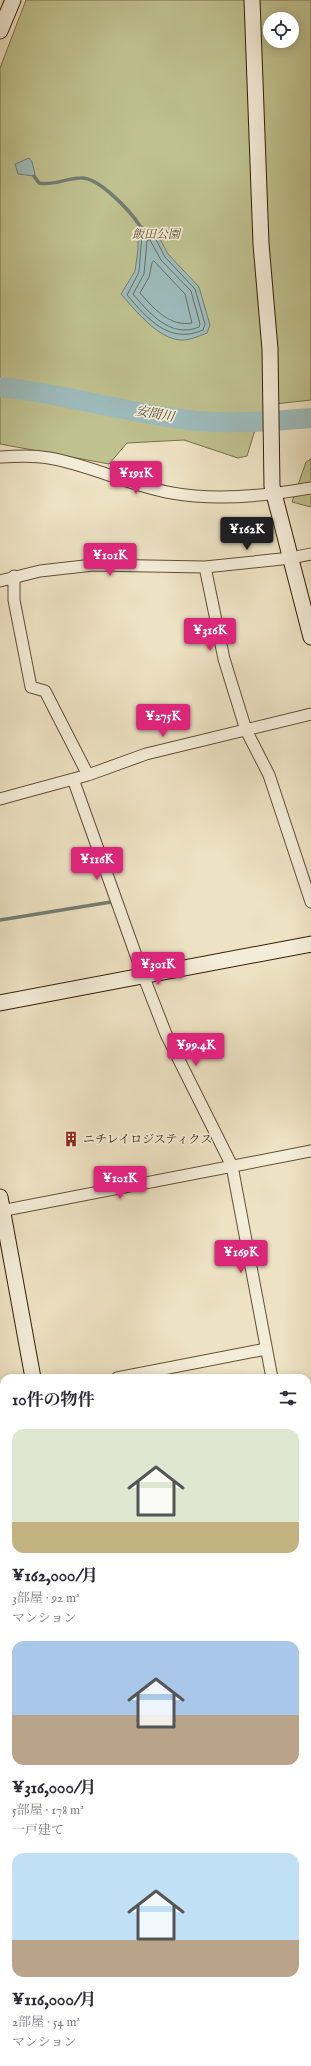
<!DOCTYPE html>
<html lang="ja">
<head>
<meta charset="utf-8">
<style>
	:root { --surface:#fff; --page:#f2f2f3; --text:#2b2b33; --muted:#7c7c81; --accent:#db2777 }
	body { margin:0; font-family:"IM FELL English","Noto Serif JP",serif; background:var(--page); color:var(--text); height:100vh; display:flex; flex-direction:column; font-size:15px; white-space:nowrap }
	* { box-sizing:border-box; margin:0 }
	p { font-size:13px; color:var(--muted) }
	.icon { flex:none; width:22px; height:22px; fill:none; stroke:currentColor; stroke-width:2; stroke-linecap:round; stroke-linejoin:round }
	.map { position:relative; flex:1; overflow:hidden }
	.panel { position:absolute; left:0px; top:1374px; width:311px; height:692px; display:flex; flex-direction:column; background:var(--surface); border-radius:12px 12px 0 0; box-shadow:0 2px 10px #0003 }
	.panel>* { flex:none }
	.fabs { position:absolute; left:263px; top:12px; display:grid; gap:8px }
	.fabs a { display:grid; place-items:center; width:36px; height:36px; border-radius:50%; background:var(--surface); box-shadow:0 2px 10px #0003; font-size:20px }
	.price { position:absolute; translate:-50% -34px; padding:0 9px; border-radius:4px; background:var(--accent); color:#fff; font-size:13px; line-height:26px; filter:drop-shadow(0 1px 2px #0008) }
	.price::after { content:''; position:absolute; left:50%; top:24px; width:12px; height:9px; margin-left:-6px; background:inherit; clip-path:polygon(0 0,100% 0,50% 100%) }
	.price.active { background:#222; color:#fff }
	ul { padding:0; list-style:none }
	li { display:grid; align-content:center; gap:8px; height:212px; padding:0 12px }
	li span { display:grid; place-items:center; height:124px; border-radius:12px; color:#555 }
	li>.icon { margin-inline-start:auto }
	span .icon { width:72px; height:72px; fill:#fffc; stroke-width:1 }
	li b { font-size:17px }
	h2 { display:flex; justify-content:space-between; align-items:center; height:48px; padding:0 12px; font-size:17px }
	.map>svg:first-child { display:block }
	.green { fill:#bfc18f; stroke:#7a7048; fill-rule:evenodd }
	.water { fill:#9dbcbd; stroke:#737d72 }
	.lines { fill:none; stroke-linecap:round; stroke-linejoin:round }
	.shore { stroke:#686e60; stroke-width:1 }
	.stream { stroke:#737d72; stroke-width:3.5 }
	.river { stroke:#9dbcbd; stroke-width:20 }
	.street-casing { stroke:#625032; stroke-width:13 }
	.secondary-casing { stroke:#341f02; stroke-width:17 }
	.highway-casing { stroke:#341f02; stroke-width:21 }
	.street { stroke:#f3ecd8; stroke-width:11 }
	.secondary { stroke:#f3ecd8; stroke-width:15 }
	.highway { stroke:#ede2c3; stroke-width:19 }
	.labels { text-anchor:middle; stroke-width:3.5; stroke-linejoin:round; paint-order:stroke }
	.park-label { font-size:12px; font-style:italic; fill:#5e502c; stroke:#f3ecd8 }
	.poi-label { font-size:12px; fill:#341f02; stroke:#f3ecd8; text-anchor:start }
	.water-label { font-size:13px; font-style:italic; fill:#544e3a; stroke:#f3ecd8 }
</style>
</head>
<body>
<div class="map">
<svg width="311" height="2066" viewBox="0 0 311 2066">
	<rect width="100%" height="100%" fill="#ede2c3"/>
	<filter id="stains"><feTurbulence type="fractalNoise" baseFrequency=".005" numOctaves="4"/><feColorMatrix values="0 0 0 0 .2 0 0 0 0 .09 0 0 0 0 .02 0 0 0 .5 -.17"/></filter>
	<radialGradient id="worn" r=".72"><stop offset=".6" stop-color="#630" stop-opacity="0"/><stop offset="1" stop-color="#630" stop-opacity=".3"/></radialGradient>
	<path class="green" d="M26 0H311V400L274 404 255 430 247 456 238 458 184 440 127 443 109 464 0 444V68ZM270 19H292V41H270Z
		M311 459V507L292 502 306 462Z"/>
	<path class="water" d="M29 158 32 162 35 174 34 176 18 174 15 164Z
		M140 226 146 228H154L168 254 199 287 210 325 207 333C199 336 188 341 180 340 157 338 135 310 121 294L135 271 138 250V228Z"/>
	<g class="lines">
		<path class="shore" d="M144 232H152L165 257 195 289 205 324 203 330C169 345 147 318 127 295L139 272 142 234Z
			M150 240 161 260 191 291 200 324 199 327C171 339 149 313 133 294L144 274 147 241Z
			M154 261 185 294 192 323C170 327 154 309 140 293L149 277 152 263Z"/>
		<path class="stream" d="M34 176 39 183C54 186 66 178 81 178 99 177 131 212 140 226
			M0 920 111 902 113 905"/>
		<path class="river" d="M0 387C67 394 132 415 198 421 236 424 274 421 311 418"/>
		<g class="street-casing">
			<path id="street" d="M0 457C17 456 32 455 49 458 91 465 130 486 172 493 216 501 266 496 311 488
				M205 567 224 659 246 730 269 775 311 902
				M14 576V600L31 687 45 691 88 775
				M0 581 40 571 93 565 205 567 291 558 311 554
				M73 779 143 975 166 1034 232 1166 272 1378
				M0 799 88 775 146 754 311 714
				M0 1211 311 1151
				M117 1378 266 1349
				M307 1641H311
				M307 1846H311
				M0 1900 4 1899
				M307 1945H311
				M0 2000 4 1999"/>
		</g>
		<g class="secondary-casing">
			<path id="secondary" d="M252 0 261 244 270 349 272 486 311 637
				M0 31 13 0
				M0 1003 311 944
				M0 1197 33 1378
				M307 1437H311
				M0 1577 4 1576
				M155 2062V2066"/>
		</g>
		<g class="highway-casing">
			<path id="highway" d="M0 1436 4 1437
				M0 1475 4 1476
				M307 1512 311 1513
				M307 1546 311 1547"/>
		</g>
		<use href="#street" class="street"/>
		<use href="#secondary" class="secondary"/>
		<use href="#highway" class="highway"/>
	</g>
	<defs>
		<g id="building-bare" transform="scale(1.2)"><path d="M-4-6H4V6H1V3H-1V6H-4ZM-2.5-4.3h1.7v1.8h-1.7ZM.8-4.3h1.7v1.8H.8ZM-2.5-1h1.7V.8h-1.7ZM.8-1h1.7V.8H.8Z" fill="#8f2418" stroke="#f3ecd8" stroke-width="2.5" paint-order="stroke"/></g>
	</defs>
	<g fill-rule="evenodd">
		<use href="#building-bare" x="71" y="1139"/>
	</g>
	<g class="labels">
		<g class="park-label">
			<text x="156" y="238">飯田公園</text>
		</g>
		<g class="poi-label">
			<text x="83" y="1143">ニチレイロジスティクス</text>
		</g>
		<g class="water-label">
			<text transform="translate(155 413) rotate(10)" y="5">安間川</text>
		</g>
	</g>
	<rect width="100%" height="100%" filter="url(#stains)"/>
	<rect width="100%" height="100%" fill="url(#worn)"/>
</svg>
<div class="fabs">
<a><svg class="icon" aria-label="locate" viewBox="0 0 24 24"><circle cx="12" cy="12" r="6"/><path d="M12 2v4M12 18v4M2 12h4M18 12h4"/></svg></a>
</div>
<b class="price" style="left:136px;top:495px">¥191K</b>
<b class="price active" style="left:247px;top:551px">¥162K</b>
<b class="price" style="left:110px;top:577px">¥101K</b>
<b class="price" style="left:210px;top:652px">¥316K</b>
<b class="price" style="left:163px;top:738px">¥275K</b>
<b class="price" style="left:97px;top:881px">¥116K</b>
<b class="price" style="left:158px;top:986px">¥301K</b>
<b class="price" style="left:196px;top:1067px">¥99.4K</b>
<b class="price" style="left:120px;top:1200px">¥101K</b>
<b class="price" style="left:241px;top:1274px">¥169K</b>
<section class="panel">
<h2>10件の物件<svg class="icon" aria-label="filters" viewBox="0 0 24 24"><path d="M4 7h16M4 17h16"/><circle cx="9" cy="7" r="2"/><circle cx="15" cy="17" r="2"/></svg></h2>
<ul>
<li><span style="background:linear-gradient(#dfe7d0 75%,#c2b280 0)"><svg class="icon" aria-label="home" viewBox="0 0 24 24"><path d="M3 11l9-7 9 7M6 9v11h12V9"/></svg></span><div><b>¥162,000/月</b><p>3部屋 · 92 m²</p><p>マンション</p></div></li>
<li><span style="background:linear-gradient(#a9c7e8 60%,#b9a48a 0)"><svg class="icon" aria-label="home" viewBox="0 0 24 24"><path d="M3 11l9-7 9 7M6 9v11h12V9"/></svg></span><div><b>¥316,000/月</b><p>5部屋 · 178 m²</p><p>一戸建て</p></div></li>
<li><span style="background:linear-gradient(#bfe0f5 70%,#b9a48a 0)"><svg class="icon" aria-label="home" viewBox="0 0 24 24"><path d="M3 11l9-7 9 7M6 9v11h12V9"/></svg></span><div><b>¥116,000/月</b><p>2部屋 · 54 m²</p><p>マンション</p></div></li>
</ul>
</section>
</div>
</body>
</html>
